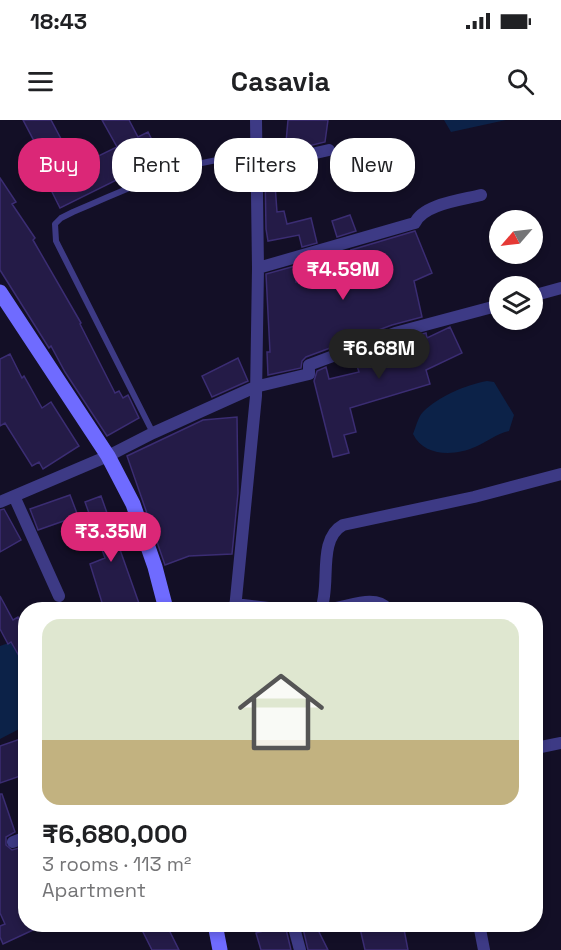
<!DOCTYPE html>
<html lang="en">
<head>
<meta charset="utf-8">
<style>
	:root { --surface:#fff; --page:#f2f2f2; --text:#202124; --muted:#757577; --accent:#db2777 }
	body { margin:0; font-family:"Space Grotesk",sans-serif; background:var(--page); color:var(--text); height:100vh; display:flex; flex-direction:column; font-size:22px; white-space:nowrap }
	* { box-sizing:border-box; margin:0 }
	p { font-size:20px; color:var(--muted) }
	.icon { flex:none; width:33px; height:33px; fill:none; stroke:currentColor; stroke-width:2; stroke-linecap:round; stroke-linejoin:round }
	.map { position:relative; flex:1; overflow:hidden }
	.panel { position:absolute; left:18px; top:482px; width:525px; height:330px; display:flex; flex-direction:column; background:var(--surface); border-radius:24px; box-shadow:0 3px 9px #0003 }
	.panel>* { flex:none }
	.banner { position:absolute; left:18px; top:18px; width:525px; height:54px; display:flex; gap:12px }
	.needle { width:39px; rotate:242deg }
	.tools { position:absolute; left:489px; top:90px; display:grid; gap:12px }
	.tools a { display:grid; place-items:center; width:54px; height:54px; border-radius:50%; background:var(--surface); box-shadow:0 3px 9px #0003; font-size:30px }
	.price { position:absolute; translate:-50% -51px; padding:0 14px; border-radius:21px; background:var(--accent); color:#fff; font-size:20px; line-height:39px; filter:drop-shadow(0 2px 3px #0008) }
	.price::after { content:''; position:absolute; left:50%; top:36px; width:18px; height:14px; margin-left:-9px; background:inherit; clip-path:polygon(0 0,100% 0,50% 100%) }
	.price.current { background:#222; color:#fff }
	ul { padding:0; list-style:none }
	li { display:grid; align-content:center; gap:12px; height:318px; padding:0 24px }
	li span { display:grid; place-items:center; height:186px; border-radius:18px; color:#555 }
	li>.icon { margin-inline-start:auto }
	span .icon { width:108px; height:108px; fill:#fffc; stroke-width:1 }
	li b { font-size:26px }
	.pill { padding:0 21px; border-radius:24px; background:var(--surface); box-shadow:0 3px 9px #0003; font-size:21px; line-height:54px }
	.pill.current { background:var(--accent); color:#fff }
	.status { display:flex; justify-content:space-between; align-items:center; height:42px; padding:0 30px; background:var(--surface); direction:ltr }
	.status svg { height:16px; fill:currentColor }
	header { display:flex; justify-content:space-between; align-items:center; height:78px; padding:0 24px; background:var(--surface); font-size:27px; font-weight:800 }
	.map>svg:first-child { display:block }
	.water { fill:#0c2248 }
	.building { fill:#241b47; stroke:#3b2d73; stroke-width:1.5 }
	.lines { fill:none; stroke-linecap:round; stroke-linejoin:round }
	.lane { stroke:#3d3a85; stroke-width:6 }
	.street { stroke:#3d3a85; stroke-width:12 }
	.secondary { stroke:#6f6bff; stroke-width:15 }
</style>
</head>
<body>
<div class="status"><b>18:43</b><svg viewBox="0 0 49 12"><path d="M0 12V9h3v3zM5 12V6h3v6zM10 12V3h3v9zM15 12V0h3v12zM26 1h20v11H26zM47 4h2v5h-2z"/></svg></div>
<header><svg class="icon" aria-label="menu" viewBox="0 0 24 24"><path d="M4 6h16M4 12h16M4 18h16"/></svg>Casavia<svg class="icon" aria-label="search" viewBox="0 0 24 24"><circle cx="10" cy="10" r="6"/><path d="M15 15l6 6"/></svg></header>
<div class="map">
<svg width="561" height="830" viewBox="0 0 561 830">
	<rect width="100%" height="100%" fill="#130f26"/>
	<path class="water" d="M444 0H506L451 12Z
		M487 261 494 262 514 295 509 311C496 314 487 322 475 327 455 336 424 337 413 314 416 307 418 297 423 292 439 276 466 265 487 261Z
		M14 521 25 540V606L0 619V526Z"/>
	<path class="building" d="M23 0H51L76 47 117 27 102 0H129L138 17 148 12 161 38 60 88 48 64 55 61Z
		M288 0H328L325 22 276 34 265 32V20L286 22Z
		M265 49 274 50 277 92 284 91 287 104 311 98 317 123 302 127 299 115 268 121 266 109Z
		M0 58 16 82 12 84 35 118 33 120 81 203 80 204 115 273 119 271 123 278 128 275 139 298 107 316 65 252 51 226 49 228 0 150Z
		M350 95 356 111 337 117 332 101Z
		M415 111 432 153 414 161 422 197 392 205 306 237 302 241 301 248 268 255 267 232H270L266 154 295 146 296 162 361 144 351 130Z
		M450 207 462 233 426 250 430 264 350 288 356 312 344 315 349 333 333 337 314 261 317 251 326 247 329 259 359 252 354 237 398 221 426 213 427 218Z
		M10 234 22 258 24 256 42 288 51 282 79 326 43 349 39 342 32 346 5 303 0 306V239Z
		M238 238 248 261 212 277 202 256Z
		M237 297 238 373 232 434 189 436 165 445 127 336 203 300Z
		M70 375 78 396 38 410 30 389Z
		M101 376 141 489H104L90 444 105 438 85 382Z
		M4 389 21 420 0 432V390Z
		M0 476 13 500 18 497 26 510V548L11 522 8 524 0 509Z
		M26 617V654L0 663V626Z
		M0 674H2L15 712 6 717V725L12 730 26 726V804H46L3 824 0 817V806L5 804 0 793Z
		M139 804H166L179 830H152Z
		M302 804H315L328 830H308Z
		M359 804H403L408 830H365Z
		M285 805 291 830H261L256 813Z"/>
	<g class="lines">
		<path class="lane" d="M153 313 56 121 55 104 61 98 73 92C130 69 193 33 257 39"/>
		<path class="street" d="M257 39 276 42 329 30
			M258 148 411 104 415 103C423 84 462 80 481 75
			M532 176 561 168
			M14 376 59 476
			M0 382 108 336 153 313 255 267 309 254V245L395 213 500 185
			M235 484 277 489
			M235 489 256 276 258 148 256 0
			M321 489C331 465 317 419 343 405L474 377 561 354
			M329 489C347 488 374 473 388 489
			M536 628 561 623
			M13 722 26 717
			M293 804 300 830
			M479 804 484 830"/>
		<path class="secondary" d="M0 172 108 336 133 384 155 447 166 489
			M215 804 220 830"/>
	</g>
</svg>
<div class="tools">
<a><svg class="needle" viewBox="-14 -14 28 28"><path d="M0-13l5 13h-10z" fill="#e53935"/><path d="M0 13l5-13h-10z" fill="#757577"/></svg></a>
<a><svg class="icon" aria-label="layers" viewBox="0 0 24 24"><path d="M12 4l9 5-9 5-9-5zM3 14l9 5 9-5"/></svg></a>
</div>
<b class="price" style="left:343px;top:181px">₹4.59M</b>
<b class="price current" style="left:379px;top:260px">₹6.68M</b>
<b class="price" style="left:111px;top:443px">₹3.35M</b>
<div class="banner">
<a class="pill current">Buy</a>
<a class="pill">Rent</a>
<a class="pill">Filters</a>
<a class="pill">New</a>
</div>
<section class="panel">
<ul>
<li><span style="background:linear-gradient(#dfe7d0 65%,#c2b280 0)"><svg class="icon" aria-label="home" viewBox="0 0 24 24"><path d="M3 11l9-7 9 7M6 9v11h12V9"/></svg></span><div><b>₹6,680,000</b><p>3 rooms · 113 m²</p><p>Apartment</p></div></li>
</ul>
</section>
</div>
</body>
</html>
